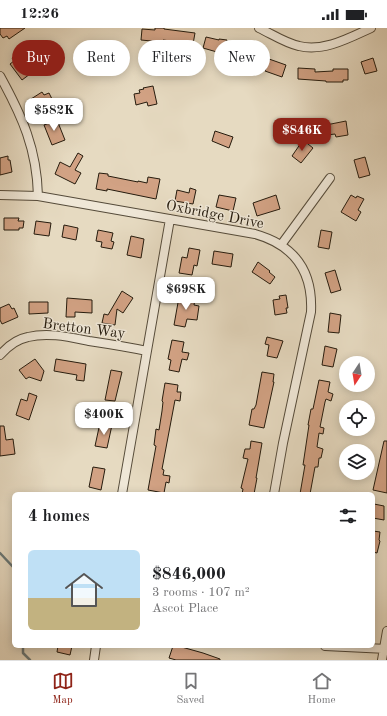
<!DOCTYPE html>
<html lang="en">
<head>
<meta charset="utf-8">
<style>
	:root { --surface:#fff; --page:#f6f6f6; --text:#202124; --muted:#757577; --line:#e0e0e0; --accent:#8f2418 }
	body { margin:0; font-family:"Old Standard TT",serif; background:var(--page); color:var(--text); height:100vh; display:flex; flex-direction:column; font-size:15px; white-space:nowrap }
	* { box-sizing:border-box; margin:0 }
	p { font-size:13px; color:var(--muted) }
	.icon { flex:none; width:22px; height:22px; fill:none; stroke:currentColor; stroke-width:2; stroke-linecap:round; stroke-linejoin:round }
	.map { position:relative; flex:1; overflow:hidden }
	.drawer { position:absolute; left:12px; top:464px; width:363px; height:156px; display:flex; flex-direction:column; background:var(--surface); border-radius:6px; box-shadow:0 2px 10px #0003 }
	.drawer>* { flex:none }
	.top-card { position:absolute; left:12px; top:12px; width:363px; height:36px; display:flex; gap:8px }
	.needle { width:26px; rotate:192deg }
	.buttons { position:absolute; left:339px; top:328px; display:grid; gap:8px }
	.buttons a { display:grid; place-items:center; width:36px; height:36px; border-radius:50%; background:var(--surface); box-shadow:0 2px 10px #0003; font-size:20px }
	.price { position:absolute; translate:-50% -34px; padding:0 9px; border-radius:8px; background:#fff; color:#222; font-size:13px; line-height:26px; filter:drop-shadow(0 1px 2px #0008) }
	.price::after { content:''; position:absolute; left:50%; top:24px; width:12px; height:9px; margin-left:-6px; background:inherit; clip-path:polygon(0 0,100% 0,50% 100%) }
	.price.active { background:var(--accent); color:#fff }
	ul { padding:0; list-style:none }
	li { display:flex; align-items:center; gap:12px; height:100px; padding:0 16px }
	li span { display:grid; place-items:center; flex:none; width:112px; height:80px; border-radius:6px; color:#555 }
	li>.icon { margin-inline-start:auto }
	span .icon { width:48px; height:48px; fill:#fffc; stroke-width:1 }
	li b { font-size:17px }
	h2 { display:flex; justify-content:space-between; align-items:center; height:48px; padding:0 16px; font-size:17px }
	.chip { padding:0 14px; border-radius:18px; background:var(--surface); box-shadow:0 2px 10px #0003; font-size:14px; line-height:36px }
	.chip.active { background:var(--accent); color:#fff }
	.status { display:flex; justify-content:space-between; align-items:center; height:28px; padding:0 20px; background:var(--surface); direction:ltr }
	.status svg { height:11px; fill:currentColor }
	.dock { display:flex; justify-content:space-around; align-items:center; height:56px; border-top:1px solid var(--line); background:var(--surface); font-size:11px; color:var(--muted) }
	.dock a { display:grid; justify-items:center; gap:2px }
	.dock .active { color:var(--accent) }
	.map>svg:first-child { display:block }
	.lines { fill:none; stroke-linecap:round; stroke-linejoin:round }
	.stream { stroke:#6b7977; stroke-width:2.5 }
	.building { fill:#d2a284; stroke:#251b0d }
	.street-casing { stroke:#554b3a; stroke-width:10 }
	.street { stroke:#efe7d7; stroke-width:8 }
	.labels { text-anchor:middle; stroke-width:3; stroke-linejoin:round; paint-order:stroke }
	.street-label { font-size:15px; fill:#251b0d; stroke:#efe7d7 }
</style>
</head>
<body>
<div class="status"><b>12:26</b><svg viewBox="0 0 49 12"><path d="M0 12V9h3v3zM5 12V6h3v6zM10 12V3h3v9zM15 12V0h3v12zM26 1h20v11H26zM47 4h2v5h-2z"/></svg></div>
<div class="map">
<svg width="387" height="632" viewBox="0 0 387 632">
	<rect width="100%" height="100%" fill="#e6dac1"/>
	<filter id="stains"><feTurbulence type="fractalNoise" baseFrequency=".005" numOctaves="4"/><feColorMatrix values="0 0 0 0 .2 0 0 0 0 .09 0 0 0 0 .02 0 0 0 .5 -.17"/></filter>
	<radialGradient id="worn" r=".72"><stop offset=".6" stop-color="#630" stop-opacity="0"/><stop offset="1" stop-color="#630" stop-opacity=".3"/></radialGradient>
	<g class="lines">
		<path class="stream" d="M0 525 14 540
			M23 618V625L30 632"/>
	</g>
	<path class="building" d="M0 0H25L9 11 7 8 3 10 0 6Z
		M155 0H164V1L195 5 193 16 163 12 162 14 141 12 142 1 155 2Z
		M206 9 219 12V11L227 12 224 24 217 22V24L203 20Z
		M240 18 256 25 251 35 236 29Z
		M18 26 26 38 33 33 38 40 22 52 10 36 14 33 12 30Z
		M373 30 377 43 365 46 361 34Z
		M269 31 286 37 282 49 265 43Z
		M298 40 315 41V44L333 43V41H348V52H343V54H326V53L298 51Z
		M153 58 157 76 148 78 147 74 136 77 134 66 140 65 139 62 144 61 143 60Z
		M42 64 44 67 49 65 52 71 49 73 52 78 39 86 31 71Z
		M57 92 65 112 52 117 44 97Z
		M346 93 348 107 336 109 335 106 327 107 326 97Z
		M215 103 233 109 229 120 212 113Z
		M303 112 313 120 301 135 292 128Z
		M78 125 83 128 75 142 81 145 75 156 55 146 60 134 70 139Z
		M8 128V132H10L12 144 0 147V130Z
		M365 129 370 147 359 150 354 132Z
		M99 145 108 146V148L138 154V153L147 155 148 149 160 151 156 171 107 161V163L96 161Z
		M190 160 196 162 193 176 175 173 177 162 189 165Z
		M219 167 236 170 233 183 216 179Z
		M276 167 280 181 257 188 253 175Z
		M351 167 356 170 357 168 364 171 358 182 361 184 356 193 341 184Z
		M4 190H19L18 193H24L23 200H19V202H4Z
		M36 193 51 195 49 208 34 206Z
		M64 197 78 200 76 212 62 209Z
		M98 202 113 205 111 213 114 214 112 221 101 219 102 214 96 213Z
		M321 202 332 204 329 221 318 219Z
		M131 208 144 211 141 230 127 227Z
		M189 220 200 222 197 238 194 237 192 247 179 245 182 229 187 230Z
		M214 223 233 226 231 239 212 236Z
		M258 234 270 243 269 244 275 249 270 256 252 244Z
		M335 242 341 262 331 265 325 245Z
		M122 263 133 270 123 285 117 281 115 297 102 295 104 286 108 287Z
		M286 267 288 280H286L287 285 275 287 273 272 280 271 279 268Z
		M179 269 195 271 194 277 199 278 197 292 187 291 185 299 174 297Z
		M67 270 92 272V285L75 284V289H66Z
		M29 274H48V285L29 286Z
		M9 276 12 281 14 280 18 289 2 296 0 292V280Z
		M330 285 341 287 339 305 328 304Z
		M267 309 283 313 277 330 267 328 269 317 265 316Z
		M172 312 184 314 182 324 189 325 187 332 182 331 179 344 169 342 171 332 168 331Z
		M325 318 337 321 333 339 322 337Z
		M35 331 44 343 41 353 29 349 26 351 19 342Z
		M56 331 86 336 84 353 76 352 77 347 54 343Z
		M111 342 122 344 115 373 105 372Z
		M262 344 274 346 273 354H274L264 400 249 397 252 381H254L256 377Z
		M319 352 330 354 328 364 333 366 331 373 326 371 325 374 320 399 324 400 323 406 319 405 317 419 323 421 321 430H319L318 439H315L310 466H300L305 437H303L309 397H308L311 381H313Z
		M165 355 178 357 177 364H181L180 373 175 372 162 441 164 442 163 447 170 448 169 455 166 454 164 465 148 462 156 418 154 417 156 401 159 402 162 383 163 374 162 373Z
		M29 365 37 368 29 392 16 387 21 371 27 373Z
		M100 395 112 397 107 420 95 418Z
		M0 398H4L6 412 13 411 15 426 0 428Z
		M251 413 262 415 256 450H257L254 466H242L243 461 241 460 248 431 243 430 245 421H250Z
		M384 413H387V465L373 462Z
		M93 439 105 441 101 462 89 459Z
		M374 476 384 478V492L373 490Z
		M373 503 380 504 379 512 380 513 377 525 373 524Z
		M58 618H72L70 627 57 624Z
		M173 618H178L203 625 220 631V632H176L169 630Z"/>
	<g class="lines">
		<g class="street-casing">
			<path id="street" d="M259 0C272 6 285 15 299 18 324 24 349 10 371 0
				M0 48C22 88 37 121 38 168
				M0 167 38 168 255 206C294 217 313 243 311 284L283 415 274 466
				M281 217 330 150
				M0 327C8 318 17 311 28 309 48 304 69 309 89 313 109 316 128 319 147 323
				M122 466 170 191
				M325 618 387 621
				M94 632 96 618
				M382 632 387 603"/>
		</g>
		<use href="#street" class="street"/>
	</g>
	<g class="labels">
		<g class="street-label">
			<text transform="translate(215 186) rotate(11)" y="5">Oxbridge Drive</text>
			<text transform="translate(84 300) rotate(7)" y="5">Bretton Way</text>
		</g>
	</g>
	<rect width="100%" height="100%" filter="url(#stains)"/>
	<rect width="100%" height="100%" fill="url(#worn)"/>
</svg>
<div class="buttons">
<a><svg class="needle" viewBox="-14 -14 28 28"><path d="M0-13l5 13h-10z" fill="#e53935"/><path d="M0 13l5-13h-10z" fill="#757577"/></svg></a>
<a><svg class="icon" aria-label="locate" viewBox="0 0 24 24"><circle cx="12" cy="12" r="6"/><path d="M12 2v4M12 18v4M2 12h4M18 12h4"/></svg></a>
<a><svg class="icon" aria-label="layers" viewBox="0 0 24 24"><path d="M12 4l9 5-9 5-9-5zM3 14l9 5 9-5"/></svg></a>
</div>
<b class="price" style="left:54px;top:104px">$582K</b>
<b class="price active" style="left:302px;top:124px">$846K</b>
<b class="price" style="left:186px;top:283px">$698K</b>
<b class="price" style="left:104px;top:408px">$400K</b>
<div class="top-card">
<a class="chip active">Buy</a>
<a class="chip">Rent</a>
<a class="chip">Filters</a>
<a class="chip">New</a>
</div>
<section class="drawer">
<h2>4 homes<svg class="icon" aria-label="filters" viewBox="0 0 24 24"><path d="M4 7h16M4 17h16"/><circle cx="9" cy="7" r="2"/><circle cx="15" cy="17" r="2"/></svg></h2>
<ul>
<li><span style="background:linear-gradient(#bfe0f5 60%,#c2b280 0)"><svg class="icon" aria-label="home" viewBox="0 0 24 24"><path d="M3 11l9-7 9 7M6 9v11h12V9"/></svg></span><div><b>$846,000</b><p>3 rooms · 107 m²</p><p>Ascot Place</p></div></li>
</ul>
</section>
</div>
<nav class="dock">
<a class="active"><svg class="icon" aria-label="map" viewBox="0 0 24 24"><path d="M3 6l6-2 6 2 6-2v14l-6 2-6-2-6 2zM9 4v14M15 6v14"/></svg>Map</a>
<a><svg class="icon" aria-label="saved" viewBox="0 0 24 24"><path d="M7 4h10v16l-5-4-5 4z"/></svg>Saved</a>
<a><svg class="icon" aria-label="home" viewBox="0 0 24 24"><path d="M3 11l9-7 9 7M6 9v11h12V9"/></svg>Home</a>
</nav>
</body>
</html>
